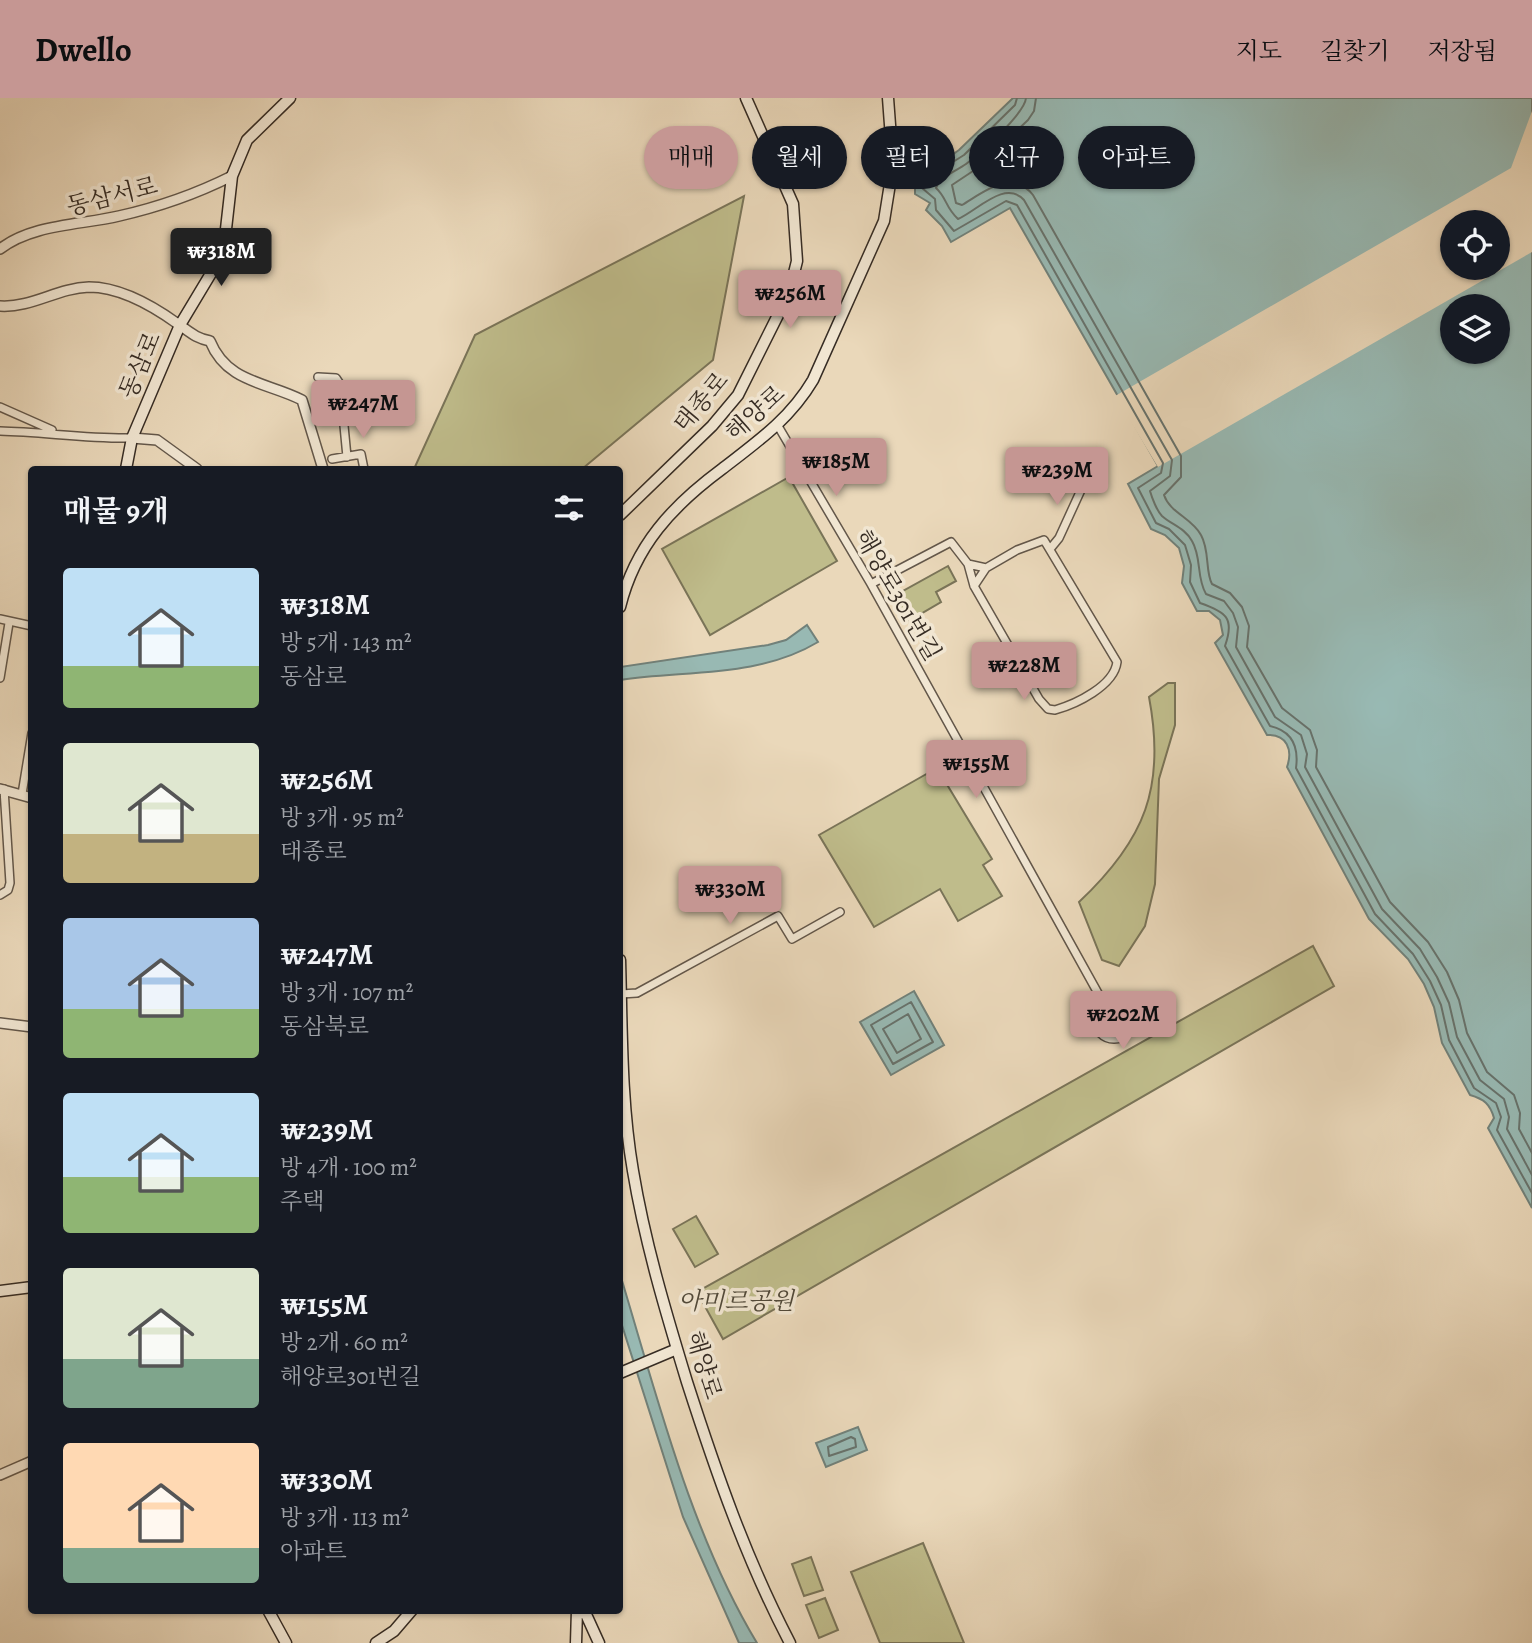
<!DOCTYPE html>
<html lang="ko">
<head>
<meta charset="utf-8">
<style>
	:root { --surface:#171b24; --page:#20242c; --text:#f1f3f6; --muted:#9ea1a6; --accent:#c59692 }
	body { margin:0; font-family:Alegreya,"Noto Serif KR",serif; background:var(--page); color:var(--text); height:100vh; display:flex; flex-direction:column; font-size:26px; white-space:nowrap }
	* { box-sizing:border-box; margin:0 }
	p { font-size:23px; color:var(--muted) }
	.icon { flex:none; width:38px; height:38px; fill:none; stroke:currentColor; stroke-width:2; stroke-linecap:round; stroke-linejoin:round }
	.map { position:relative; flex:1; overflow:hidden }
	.drawer { position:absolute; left:28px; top:368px; width:595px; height:1148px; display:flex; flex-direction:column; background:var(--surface); border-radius:7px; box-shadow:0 2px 5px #0004 }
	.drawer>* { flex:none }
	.banner { position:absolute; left:644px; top:28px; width:665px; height:63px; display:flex; gap:14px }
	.fabs { position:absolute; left:1440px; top:112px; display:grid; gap:14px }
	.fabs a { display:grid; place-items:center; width:70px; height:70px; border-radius:50%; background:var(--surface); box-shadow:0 2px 5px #0004; font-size:35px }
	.price { position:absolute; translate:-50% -60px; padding:0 16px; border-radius:7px; background:var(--accent); color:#111; font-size:23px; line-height:46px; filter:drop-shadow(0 2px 4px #0008) }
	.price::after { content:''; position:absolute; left:50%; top:42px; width:21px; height:16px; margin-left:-10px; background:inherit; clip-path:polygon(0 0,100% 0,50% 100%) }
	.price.current { background:#222; color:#fff }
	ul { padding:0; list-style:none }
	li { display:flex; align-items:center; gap:21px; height:175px; padding:0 35px }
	li span { display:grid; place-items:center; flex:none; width:196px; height:140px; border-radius:7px; color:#555 }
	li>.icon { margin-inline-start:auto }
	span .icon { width:84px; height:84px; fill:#fffc; stroke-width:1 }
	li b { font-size:30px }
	h2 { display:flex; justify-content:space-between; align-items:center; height:84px; padding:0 35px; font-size:30px }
	.tag { padding:0 24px; border-radius:32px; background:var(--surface); box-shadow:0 2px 5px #0004; font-size:24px; line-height:63px }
	.tag.current { background:var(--accent); color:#111 }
	header { display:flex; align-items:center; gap:42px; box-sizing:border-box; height:98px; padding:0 35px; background:var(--accent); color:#111 }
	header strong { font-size:33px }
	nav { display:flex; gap:38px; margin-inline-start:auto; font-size:24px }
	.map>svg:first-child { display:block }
	.green { fill:#bfbc8b; stroke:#7a7458; stroke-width:2 }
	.water { fill:#98b9b3; stroke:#71817a; stroke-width:2; fill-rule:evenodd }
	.pier { fill:#ead8ba; fill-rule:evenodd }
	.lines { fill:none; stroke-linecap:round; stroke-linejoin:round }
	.shore { stroke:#67726c; stroke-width:2 }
	.minor-casing { stroke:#63574a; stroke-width:10 }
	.tertiary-casing { stroke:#63574a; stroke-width:12 }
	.secondary-casing { stroke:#362c24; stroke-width:13 }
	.minor { stroke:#f1e6d2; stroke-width:7 }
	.tertiary { stroke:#f1e6d2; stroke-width:9 }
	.secondary { stroke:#f1e6d2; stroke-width:10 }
	.labels { text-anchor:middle; stroke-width:7; stroke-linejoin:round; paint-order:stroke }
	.street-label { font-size:24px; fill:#362c24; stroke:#f1e6d2 }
	.park-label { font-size:24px; font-style:italic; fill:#514939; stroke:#f1e6d2 }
</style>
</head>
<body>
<header>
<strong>Dwello</strong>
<nav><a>지도</a><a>길찾기</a><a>저장됨</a></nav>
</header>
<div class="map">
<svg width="1532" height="1545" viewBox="0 0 1532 1545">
	<rect width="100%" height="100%" fill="#ead8ba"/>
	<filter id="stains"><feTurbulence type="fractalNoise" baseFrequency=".00286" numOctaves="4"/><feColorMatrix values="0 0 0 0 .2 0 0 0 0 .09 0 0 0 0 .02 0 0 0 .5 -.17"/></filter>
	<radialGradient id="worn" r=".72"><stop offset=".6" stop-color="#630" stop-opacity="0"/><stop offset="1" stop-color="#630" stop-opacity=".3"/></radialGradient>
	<path class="green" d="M744 98 713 262 582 371H414L475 237Z
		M789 379 837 463 710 537 662 451Z
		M948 468 956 483 936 494 941 504 905 525 893 503 894 498Z
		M1168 585H1175V627L1159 681 1155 786 1145 828 1119 868 1102 862 1079 804C1145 742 1166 689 1149 599Z
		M937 670 992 761 983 767 1002 798 958 823 940 791 874 829 819 737Z
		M1313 848 1334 888 723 1241 697 1194Z
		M1103 920a11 11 0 1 1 22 0a11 11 0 1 1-22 0Z
		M696 1118 718 1156 695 1169 673 1131Z
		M923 1445 964 1545H880L851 1474Z
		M811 1459 823 1492 804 1498 792 1466Z
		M825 1500 838 1532 819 1540 806 1507Z"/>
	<path class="water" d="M1013 0H1532V1110L1488 1030 1494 1020C1490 1006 1484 1001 1470 997L1442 945 1434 909 1424 886 1408 861 1369 821 1287 669C1293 652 1287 636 1267 637L1215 545 1223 537 1220 522 1209 513H1197L1182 485 1184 468 1179 450 1165 437 1151 431 1128 386 1158 368 1010 110 951 144 942 128 926 112 930 105 915 96V83L959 52ZM1452 124H1498V170H1452ZM1452 208H1498V254H1452Z
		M807 527 818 544C758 580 686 572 620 582V569L768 547 786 542Z
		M914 893 944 947 891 977 860 924Z
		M620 1176C657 1298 691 1436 757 1545H739L683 1419 620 1221Z
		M858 1329 867 1352 826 1369 816 1345Z"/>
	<path class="pier" d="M1532 13V154L1158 369 1115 298 1511 70ZM1452 124H1498V170H1452Z"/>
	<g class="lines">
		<path class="shore" d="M1017 0 1015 7 964 57 937 74 922 90 935 101 936 112 954 133 1006 103 1017 107 1163 365 1161 375 1138 390 1156 425 1169 431 1185 447 1191 467 1190 484 1200 505C1226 514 1235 520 1225 548L1270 628C1292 633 1299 648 1296 670L1375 816 1413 856 1430 883 1441 907 1449 942 1474 990 1496 1005 1501 1019 1497 1032 1532 1095
			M1026 0C1025 15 980 56 966 66 956 73 941 78 936 90 947 100 945 109 958 121 977 113 1005 81 1024 102L1172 362 1170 378 1150 393C1152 400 1157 413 1162 418 1172 427 1185 430 1192 443 1202 460 1196 479 1206 496L1224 503 1233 515 1238 529 1236 549 1275 619 1301 637 1307 656 1305 669 1382 811 1420 851 1437 879 1449 905 1457 939 1480 982 1504 1001 1509 1019 1507 1031 1532 1077
			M1036 0 1034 13 1028 22 976 71 952 87 956 105 962 107C984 94 1012 70 1033 97L1181 358V379L1164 397C1170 415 1192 420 1201 437 1210 453 1205 473 1212 486L1230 495 1242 509 1249 528 1247 549 1282 610 1310 632 1317 652 1316 669 1390 804 1428 844 1447 874 1459 902 1467 935 1487 974 1514 997 1520 1015 1519 1031 1532 1055
			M911 904 933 944 893 966 871 927Z
			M908 916 921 941 897 955 883 931Z
			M851 1339 855 1341 856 1349 829 1358 828 1349Z"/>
		<g class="minor-casing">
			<path id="minor" d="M318 279 336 280 340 286 347 359
				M0 309 52 332
				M778 328 871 486 1104 906
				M0 333C44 334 87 341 132 340
				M332 361 361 356 364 371
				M1044 442 1117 564C1114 588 1076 606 1055 612L1048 611 1039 601 974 488 968 466 986 470 1017 452Z
				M1050 451 1059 440 1086 381
				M871 486 951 444 968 466
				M974 488 986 470
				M0 521 32 528
				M0 580 9 525
				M22 696 32 635
				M0 797 8 792 10 785 4 691
				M621 896 637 895 778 818 792 841 840 814
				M1095 922a19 19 0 1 1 38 0a19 19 0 1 1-38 0Z"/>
		</g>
		<g class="tertiary-casing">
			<path id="tertiary" d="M0 151C32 126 81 127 119 118 159 109 196 96 232 78
				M0 208C32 210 57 190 89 189 121 189 153 208 178 226 190 234 195 240 210 243 227 285 267 284 302 302L323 371
				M132 340 157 342 197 371
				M0 691 32 700
				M0 925 32 929
				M0 1377 32 1363"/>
		</g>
		<g class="secondary-casing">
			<path id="secondary" d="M126 371 132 340 180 227 213 172 226 131 232 78 247 42 290 0
				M620 417 712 328 738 297 789 195 797 163 793 106 746 0
				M620 509C635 448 672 408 722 371 757 344 790 321 813 282L884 123 893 67 888 0
				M620 862C622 932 621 1004 633 1073 645 1145 666 1215 687 1284 716 1374 746 1461 790 1545
				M0 1193 32 1189
				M620 1275 677 1251
				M268 1512 286 1545
				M584 1512 599 1545
				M376 1545 394 1533 412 1512
				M576 1545 577 1512"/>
		</g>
		<use href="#minor" class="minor"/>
		<use href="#tertiary" class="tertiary"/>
		<use href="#secondary" class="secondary"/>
	</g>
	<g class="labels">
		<g class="street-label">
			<text transform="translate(112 98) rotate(-14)" y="8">동삼서로</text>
			<text transform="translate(140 267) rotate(-67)" y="8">동삼로</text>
			<text transform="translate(701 304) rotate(-50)" y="8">태종로</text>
			<text transform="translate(755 315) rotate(-42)" y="8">해양로</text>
			<text transform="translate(898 497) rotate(60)" y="8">해양로301번길</text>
			<text transform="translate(704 1267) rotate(73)" y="8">해양로</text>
		</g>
		<g class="park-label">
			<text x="736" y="1211">아미르공원</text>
		</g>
	</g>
	<rect width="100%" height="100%" filter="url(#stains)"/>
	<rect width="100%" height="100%" fill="url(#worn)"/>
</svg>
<div class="fabs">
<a><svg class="icon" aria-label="locate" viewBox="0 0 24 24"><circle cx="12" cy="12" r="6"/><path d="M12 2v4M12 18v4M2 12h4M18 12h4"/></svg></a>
<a><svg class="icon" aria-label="layers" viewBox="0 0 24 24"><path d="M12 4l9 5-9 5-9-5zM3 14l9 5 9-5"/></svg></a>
</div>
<b class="price current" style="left:221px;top:190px">₩318M</b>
<b class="price" style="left:790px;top:232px">₩256M</b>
<b class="price" style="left:363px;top:342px">₩247M</b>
<b class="price" style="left:836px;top:400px">₩185M</b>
<b class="price" style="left:1057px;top:409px">₩239M</b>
<b class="price" style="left:1024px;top:604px">₩228M</b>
<b class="price" style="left:976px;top:702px">₩155M</b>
<b class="price" style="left:730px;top:828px">₩330M</b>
<b class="price" style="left:1123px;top:953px">₩202M</b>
<div class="banner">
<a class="tag current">매매</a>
<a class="tag">월세</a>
<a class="tag">필터</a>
<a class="tag">신규</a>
<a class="tag">아파트</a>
</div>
<section class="drawer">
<h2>매물 9개<svg class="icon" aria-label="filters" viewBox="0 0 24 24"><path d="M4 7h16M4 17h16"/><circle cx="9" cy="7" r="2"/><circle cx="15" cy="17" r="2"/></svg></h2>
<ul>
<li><span style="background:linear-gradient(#bfe0f5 70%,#8fb573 0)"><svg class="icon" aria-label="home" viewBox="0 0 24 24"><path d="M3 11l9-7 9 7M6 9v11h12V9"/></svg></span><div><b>₩318M</b><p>방 5개 · 143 m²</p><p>동삼로</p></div></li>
<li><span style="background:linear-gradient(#dfe7d0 65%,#c2b280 0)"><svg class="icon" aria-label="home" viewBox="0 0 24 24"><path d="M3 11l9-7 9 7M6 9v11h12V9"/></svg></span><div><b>₩256M</b><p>방 3개 · 95 m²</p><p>태종로</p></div></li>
<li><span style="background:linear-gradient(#a9c7e8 65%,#8fb573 0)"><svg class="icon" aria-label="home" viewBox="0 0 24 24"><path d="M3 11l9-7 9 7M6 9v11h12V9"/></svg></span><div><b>₩247M</b><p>방 3개 · 107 m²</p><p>동삼북로</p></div></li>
<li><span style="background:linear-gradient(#bfe0f5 60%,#8fb573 0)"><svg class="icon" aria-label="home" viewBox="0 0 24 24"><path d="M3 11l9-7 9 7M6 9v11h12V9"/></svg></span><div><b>₩239M</b><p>방 4개 · 100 m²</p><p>주택</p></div></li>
<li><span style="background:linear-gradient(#dfe7d0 65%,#7fa58c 0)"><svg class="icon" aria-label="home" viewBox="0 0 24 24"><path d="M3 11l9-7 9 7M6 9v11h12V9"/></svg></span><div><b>₩155M</b><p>방 2개 · 60 m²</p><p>해양로301번길</p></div></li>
<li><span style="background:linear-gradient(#ffd9b3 75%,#7fa58c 0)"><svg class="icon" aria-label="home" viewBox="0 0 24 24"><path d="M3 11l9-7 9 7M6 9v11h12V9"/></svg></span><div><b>₩330M</b><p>방 3개 · 113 m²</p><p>아파트</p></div></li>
</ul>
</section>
</div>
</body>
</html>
